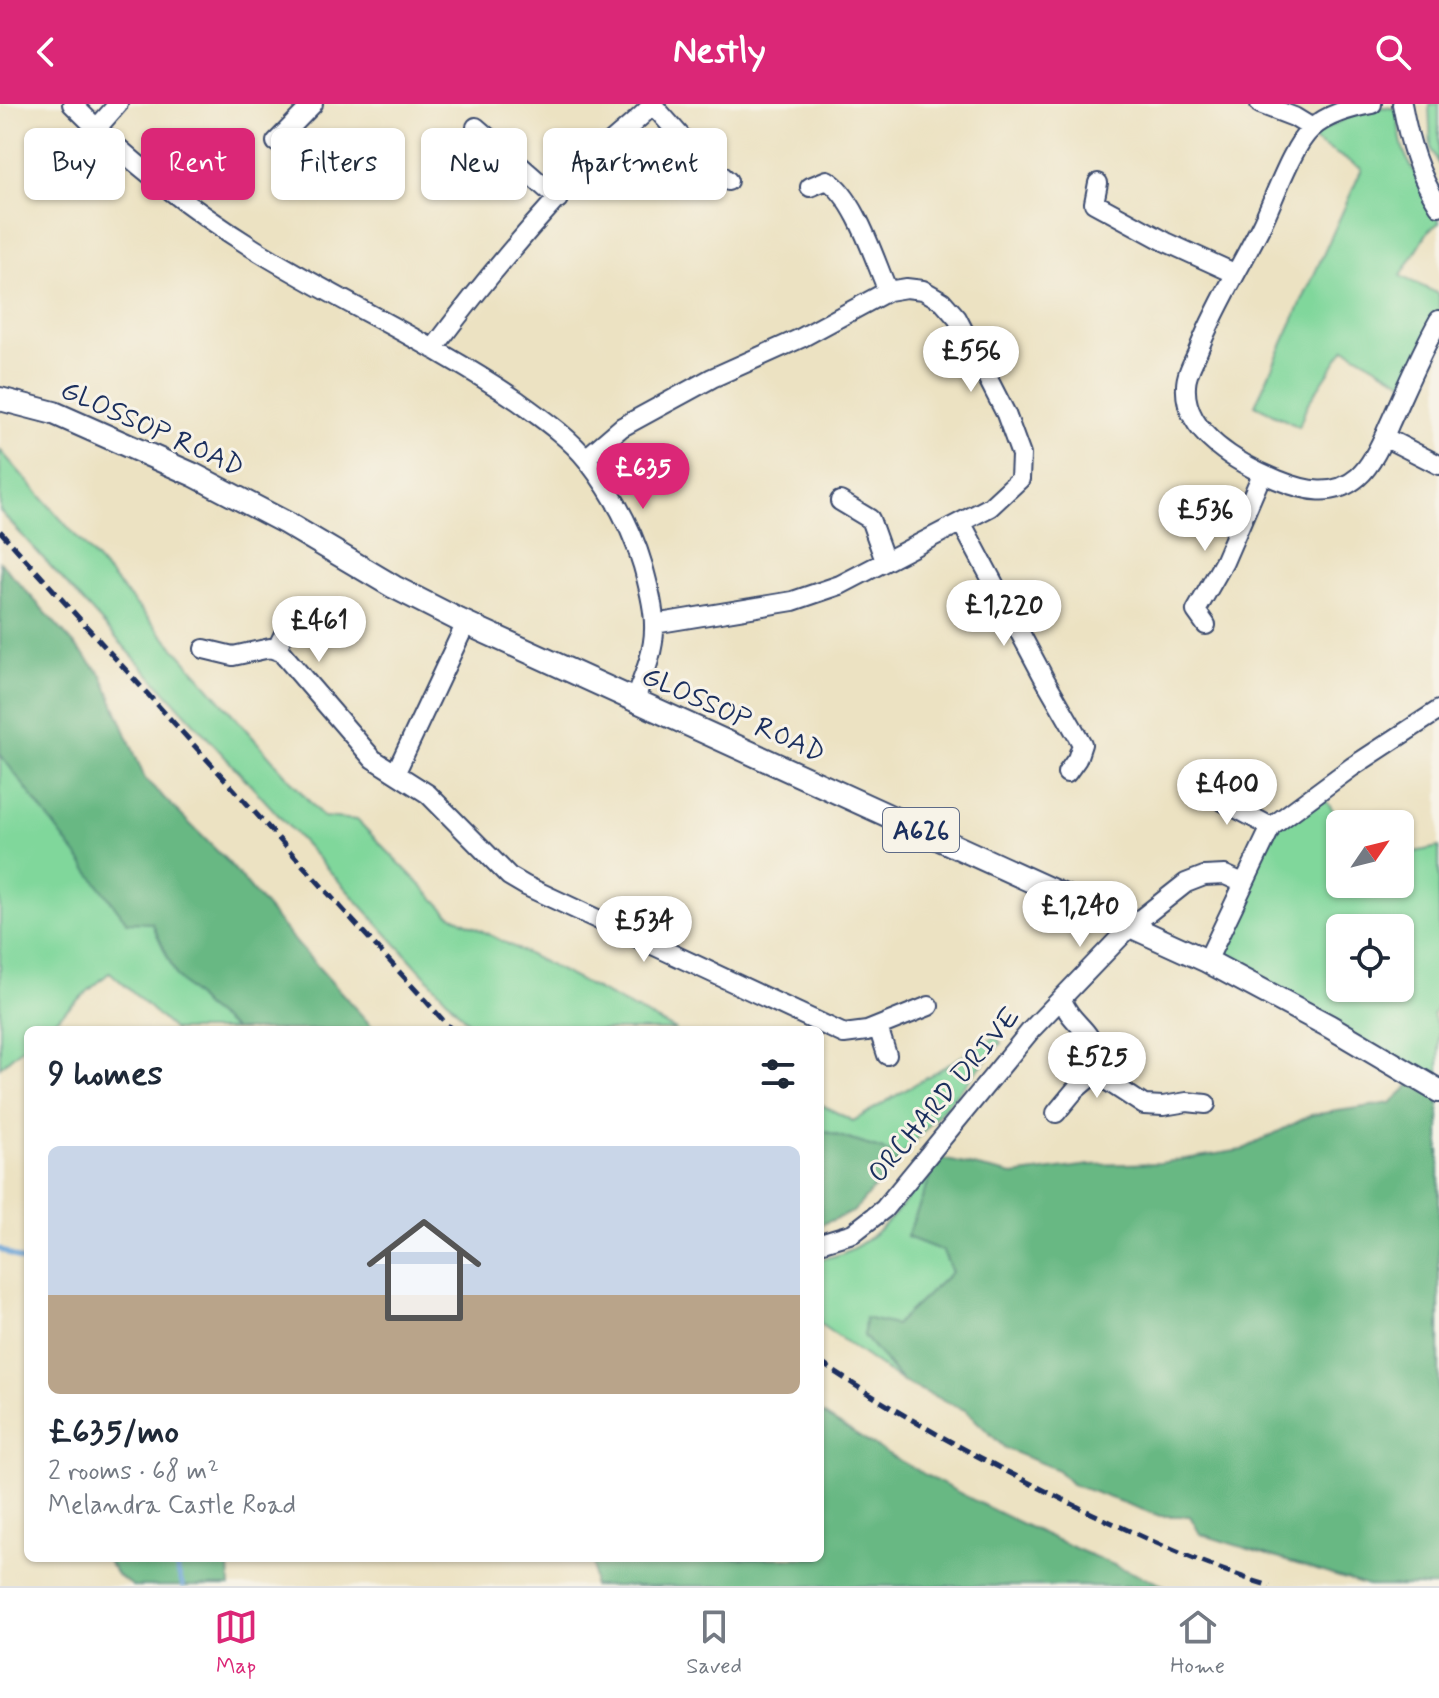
<!DOCTYPE html>
<html lang="en">
<head>
<meta charset="utf-8">
<style>
	:root { --surface:#fff; --page:#f6f6f7; --text:#1f2937; --muted:#747a83; --line:#e0e1e3; --accent:#db2777 }
	body { margin:0; font-family:Mynerve,sans-serif; background:var(--page); color:var(--text); height:100vh; display:flex; flex-direction:column; font-size:30px; white-space:nowrap }
	* { box-sizing:border-box; margin:0 }
	p { font-size:26px; color:var(--muted) }
	.icon { flex:none; width:44px; height:44px; fill:none; stroke:currentColor; stroke-width:2; stroke-linecap:round; stroke-linejoin:round }
	.map { position:relative; flex:1; overflow:hidden }
	.panel { position:absolute; left:24px; top:922px; width:800px; height:536px; display:flex; flex-direction:column; background:var(--surface); border-radius:12px; box-shadow:0 2px 6px #0004 }
	.panel>* { flex:none }
	.banner { position:absolute; left:24px; top:24px; width:800px; height:72px; display:flex; gap:16px }
	.needle { width:52px; rotate:55deg }
	.tools { position:absolute; left:1326px; top:706px; display:grid; gap:16px }
	.tools a { display:grid; place-items:center; width:88px; height:88px; border-radius:12px; background:var(--surface); box-shadow:0 2px 6px #0004; font-size:40px }
	.price { position:absolute; translate:-50% -68px; padding:0 18px; border-radius:28px; background:#fff; color:#222; font-size:26px; line-height:52px; filter:drop-shadow(0 2px 4px #0008) }
	.price::after { content:''; position:absolute; left:50%; top:48px; width:24px; height:18px; margin-left:-12px; background:inherit; clip-path:polygon(0 0,100% 0,50% 100%) }
	.price.on { background:var(--accent); color:#fff }
	ul { padding:0; list-style:none }
	li { display:grid; align-content:center; gap:16px; height:424px; padding:0 24px }
	li span { display:grid; place-items:center; height:248px; border-radius:12px; color:#555 }
	li>.icon { margin-inline-start:auto }
	span .icon { width:144px; height:144px; fill:#fffc; stroke-width:1 }
	li b { font-size:34px }
	h2 { display:flex; justify-content:space-between; align-items:center; height:96px; padding:0 24px; font-size:34px }
	.chip { padding:0 28px; border-radius:12px; background:var(--surface); box-shadow:0 2px 6px #0004; font-size:28px; line-height:72px }
	.chip.on { background:var(--accent); color:#fff }
	header { display:flex; justify-content:space-between; align-items:center; height:104px; padding:0 24px; background:var(--accent); color:#fff; font-size:36px; font-weight:800 }
	.menu { display:flex; justify-content:space-around; align-items:center; height:112px; border-top:2px solid var(--line); background:var(--surface); font-size:22px; color:var(--muted) }
	.menu a { display:grid; justify-items:center; gap:4px }
	.menu .on { color:var(--accent) }
	.map>svg:first-child { display:block }
	.green { fill:#80d79b; stroke:#4e837c; stroke-width:2; fill-rule:evenodd }
	.forest { fill:#68b883; stroke:#427470; stroke-width:2 }
	.lines { fill:none; stroke-linecap:round; stroke-linejoin:round }
	.stream { stroke:#65a0d5; stroke-width:5 }
	.minor-casing { stroke:#3a4a6d; stroke-width:22 }
	.major-casing { stroke:#3a4a6d; stroke-width:26 }
	.minor { stroke:#fff; stroke-width:18 }
	.major { stroke:#fff; stroke-width:22 }
	.rail { stroke:#1b2f5e; stroke-width:5; stroke-dasharray:12 6; stroke-linecap:butt }
	.labels { text-anchor:middle; stroke-width:6; stroke-linejoin:round; paint-order:stroke }
	.shield { fill:#f7f3e8; stroke:#5d6a87; stroke-width:2 }
	.shield-label { font-size:26px; font-weight:bold; fill:#1b2f5e }
	.street-label { font-size:28px; fill:#1b2f5e; stroke:#f7f3e8 }
</style>
</head>
<body>
<header><svg class="icon" aria-label="back" viewBox="0 0 24 24"><path d="M15 5l-7 7 7 7"/></svg>Nestly<svg class="icon" aria-label="search" viewBox="0 0 24 24"><circle cx="10" cy="10" r="6"/><path d="M15 15l6 6"/></svg></header>
<div class="map">
<svg width="1439" height="1482" viewBox="0 0 1439 1482">
	<rect width="100%" height="100%" fill="#f7f3e8"/>
	<filter id="ink" filterUnits="userSpaceOnUse"><feTurbulence type="fractalNoise" baseFrequency=".0125" numOctaves="2"/><feDisplacementMap in="SourceGraphic" scale="16" xChannelSelector="R" yChannelSelector="G"/><feConvolveMatrix kernelMatrix="1 2 1 2 8 2 1 2 1" color-interpolation-filters="sRGB"/></filter>
	<filter id="wash" filterUnits="userSpaceOnUse"><feTurbulence type="fractalNoise" baseFrequency=".006" numOctaves="4" result="noise"/><feDisplacementMap in="SourceGraphic" scale="32" xChannelSelector="R" yChannelSelector="G"/><feGaussianBlur stdDeviation="1.8" result="paint"/><feColorMatrix in="noise" values="0 0 0 0 0 0 0 0 0 0 0 0 0 0 0 0 0 1.4 0 .05"/><feComposite in="paint" operator="in"/></filter>
	<g filter="url(#wash)">
		<rect width="100%" height="100%" fill="#ece2c2"/>
		<path class="green" d="M1429 0H1439V61L1431 45Z
			M1384 3 1397 5C1399 19 1399 36 1405 50 1412 67 1439 106 1439 119L1429 126 1401 172C1413 179 1426 183 1439 190V209L1404 278 1345 244 1307 301 1299 323 1255 301 1362 65 1308 33 1358 8Z
			M0 346 323 713 357 716 449 810 676 926H475L0 407Z
			M0 650 152 819 177 873 205 903 235 926H174L110 868 43 926H28V939L0 963Z
			M1322 691 1343 720H1340V780H1400V751L1439 743V902L1433 911 1439 927V979L1212 855 1276 724ZM1340 824H1400V884H1340Z
			M996 932 1001 939 902 1052 820 1026V1000L853 1017Z
			M938 1054 907 1133 943 1147 952 1168 894 1222 865 1215 864 1232 903 1278 820 1220V1155C874 1149 908 1094 938 1054Z"/>
		<path class="forest" d="M0 458 102 571 145 675 228 758 299 842 375 926H235L205 903 177 873 152 819 127 818 0 650Z
			M1412 979 1439 995V1482H1368L1200 1430 1190 1412H1160L1071 1380 1058 1366 1006 1345 965 1306 903 1278 864 1232 865 1214 895 1221 952 1168 943 1147 907 1133 938 1054 1013 1071 1090 1061 1160 1059 1242 1046 1311 1011 1391 999Z
			M820 1026 902 1052 853 1108 820 1121Z
			M820 1308C928 1379 1045 1434 1165 1482H593V1454H820Z
			M106 1454H248L229 1461 230 1482H133L118 1472Z"/>
		<g class="lines">
			<path class="stream" d="M0 1145 28 1160
				M173 1454 183 1482"/>
		</g>
	</g>
	<g filter="url(#ink)">
		<g class="lines">
			<g class="minor-casing">
				<path id="minor" d="M72 0C127 56 189 104 256 146 342 199 435 240 518 297 541 314 569 333 587 356 611 387 632 424 643 462 648 481 654 502 654 521 655 547 643 574 634 597
					M1260 0 1294 13 1312 24
					M1372 0C1351 4 1327 10 1311 25 1292 42 1273 98 1261 122 1241 162 1217 200 1200 242 1196 254 1186 268 1186 282 1183 330 1241 361 1278 376 1305 387 1334 394 1358 373 1372 361 1382 338 1389 321 1405 286 1420 250 1439 216
					M1402 0C1409 37 1418 70 1439 102
					M653 1 692 45 728 77
					M476 23 558 95
					M96 25 118 0
					M276 38 313 0
					M1098 79 1094 99 1166 138 1234 169
					M810 83 827 76C856 94 874 155 888 187
					M433 245C486 174 545 104 608 41 623 27 640 15 653 0
					M1384 333 1439 361
					M586 354 622 323 712 274 801 234 888 187 906 184 923 186 942 197 957 214 1006 310 1021 351 1020 375 990 403 840 481 793 497 654 520
					M840 397 870 415 885 457
					M961 418 1044 574 1082 640 1077 655 1067 669
					M1206 521 1196 507 1224 458 1262 370
					M204 545 233 552 270 544 281 548 373 655 428 690 509 772 526 782 844 930 867 927 929 902
					M276 546 294 509
					M396 668 466 519
					M1202 686 1271 723
					M1207 857 1271 723 1352 663 1439 606
					M1062 895C1069 917 1088 924 1094 943 1096 951 1095 961 1095 969L1144 1001 1163 1002 1187 998 1206 1000
					M878 923 887 951
					M1056 1009 1075 986 1095 969
					M820 1139 853 1129 884 1105 1031 926 1129 824 1186 779 1204 772 1225 771 1243 779"/>
			</g>
			<g class="major-casing">
				<path id="major" d="M0 295 54 309 194 371 286 419 394 483 459 516 1207 857 1329 922 1439 987"/>
			</g>
			<use href="#minor" class="minor"/>
			<use href="#major" class="major"/>
			<path class="rail" d="M0 427 452 926
				M820 1258C899 1312 982 1356 1068 1398 1133 1429 1201 1461 1270 1482"/>
		</g>
	</g>
	<g class="labels">
		<rect class="shield" x="883" y="704" width="76" height="44" rx="6"/>
		<g class="shield-label">
			<text x="921" y="735">A626</text>
		</g>
		<g class="street-label">
			<text transform="translate(153 323) rotate(24)" y="10">GLOSSOP ROAD</text>
			<text transform="translate(734 609) rotate(24)" y="10">GLOSSOP ROAD</text>
			<text transform="translate(943 990) rotate(-50)" y="10">ORCHARD DRIVE</text>
		</g>
	</g>
</svg>
<div class="tools">
<a><svg class="needle" viewBox="-14 -14 28 28"><path d="M0-13l5 13h-10z" fill="#e53935"/><path d="M0 13l5-13h-10z" fill="#747a83"/></svg></a>
<a><svg class="icon" aria-label="locate" viewBox="0 0 24 24"><circle cx="12" cy="12" r="6"/><path d="M12 2v4M12 18v4M2 12h4M18 12h4"/></svg></a>
</div>
<b class="price" style="left:971px;top:290px">£556</b>
<b class="price on" style="left:643px;top:407px">£635</b>
<b class="price" style="left:1205px;top:449px">£536</b>
<b class="price" style="left:1004px;top:544px">£1,220</b>
<b class="price" style="left:319px;top:560px">£461</b>
<b class="price" style="left:1227px;top:723px">£400</b>
<b class="price" style="left:1080px;top:845px">£1,240</b>
<b class="price" style="left:644px;top:860px">£534</b>
<b class="price" style="left:1097px;top:996px">£525</b>
<div class="banner">
<a class="chip">Buy</a>
<a class="chip on">Rent</a>
<a class="chip">Filters</a>
<a class="chip">New</a>
<a class="chip">Apartment</a>
</div>
<section class="panel">
<h2>9 homes<svg class="icon" aria-label="filters" viewBox="0 0 24 24"><path d="M4 7h16M4 17h16"/><circle cx="9" cy="7" r="2"/><circle cx="15" cy="17" r="2"/></svg></h2>
<ul>
<li><span style="background:linear-gradient(#c9d6e8 60%,#b9a48a 0)"><svg class="icon" aria-label="home" viewBox="0 0 24 24"><path d="M3 11l9-7 9 7M6 9v11h12V9"/></svg></span><div><b>£635/mo</b><p>2 rooms · 68 m²</p><p>Melandra Castle Road</p></div></li>
</ul>
</section>
</div>
<nav class="menu">
<a class="on"><svg class="icon" aria-label="map" viewBox="0 0 24 24"><path d="M3 6l6-2 6 2 6-2v14l-6 2-6-2-6 2zM9 4v14M15 6v14"/></svg>Map</a>
<a><svg class="icon" aria-label="saved" viewBox="0 0 24 24"><path d="M7 4h10v16l-5-4-5 4z"/></svg>Saved</a>
<a><svg class="icon" aria-label="home" viewBox="0 0 24 24"><path d="M3 11l9-7 9 7M6 9v11h12V9"/></svg>Home</a>
</nav>
</body>
</html>
